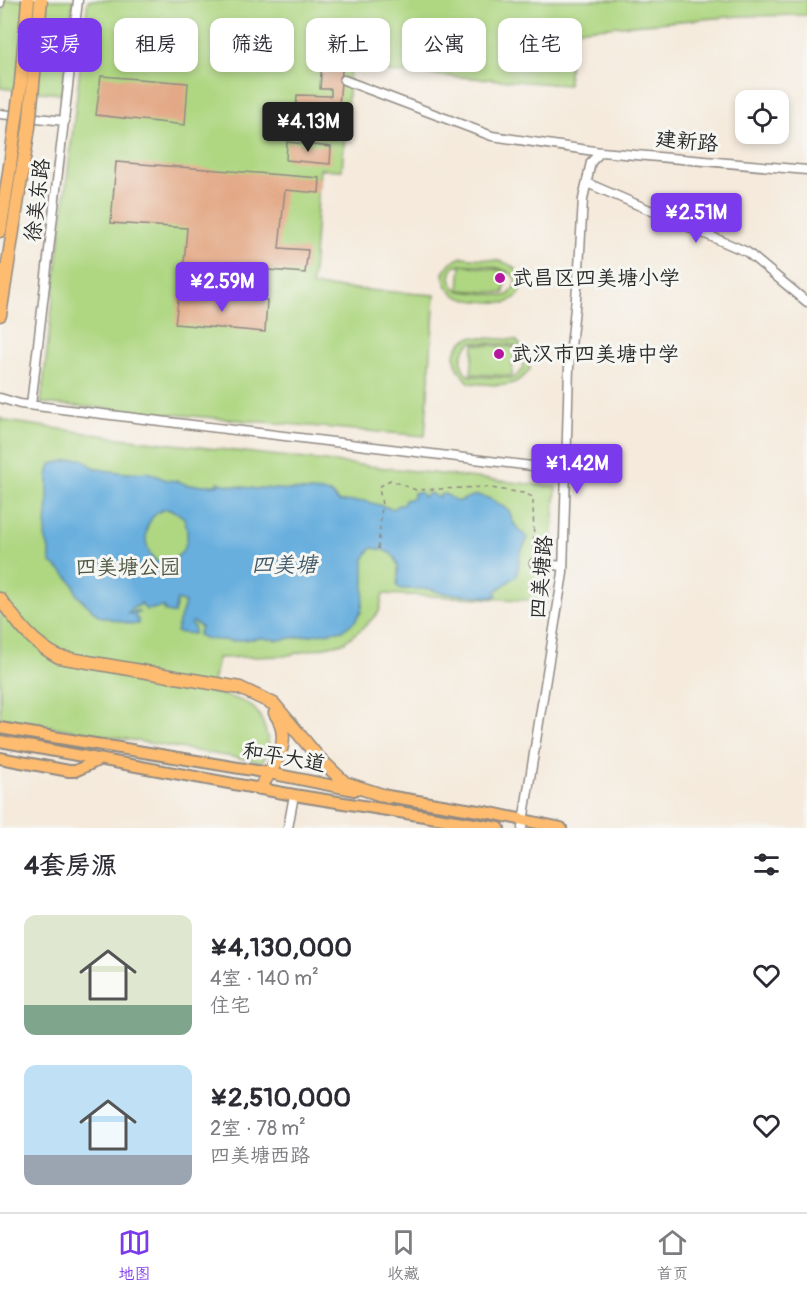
<!DOCTYPE html>
<html lang="zh">
<head>
<meta charset="utf-8">
<style>
	:root { --surface:#fff; --page:#f2f2f3; --text:#2b2b33; --muted:#7c7c81; --line:#e1e1e2; --accent:#7c3aed }
	body { margin:0; font-family:Pangolin,"LXGW WenKai TC",sans-serif; background:var(--page); color:var(--text); height:100vh; display:flex; flex-direction:column; font-size:22px; white-space:nowrap }
	* { box-sizing:border-box; margin:0 }
	p { font-size:20px; color:var(--muted) }
	.icon { flex:none; width:33px; height:33px; fill:none; stroke:currentColor; stroke-width:2; stroke-linecap:round; stroke-linejoin:round }
	.map { position:relative; height:828px; overflow:hidden }
	.details { display:flex; flex-direction:column; background:var(--surface); flex:1 }
	.details>* { flex:none }
	.banner { position:absolute; left:18px; top:18px; width:771px; height:54px; display:flex; gap:12px }
	.fabs { position:absolute; left:735px; top:90px; display:grid; gap:12px }
	.fabs a { display:grid; place-items:center; width:54px; height:54px; border-radius:12px; background:var(--surface); box-shadow:0 3px 9px #0003; font-size:30px }
	.price { position:absolute; translate:-50% -51px; padding:0 14px; border-radius:6px; background:var(--accent); color:#fff; font-size:20px; line-height:39px; filter:drop-shadow(0 2px 3px #0008) }
	.price::after { content:''; position:absolute; left:50%; top:36px; width:18px; height:14px; margin-left:-9px; background:inherit; clip-path:polygon(0 0,100% 0,50% 100%) }
	.price.selected { background:#222; color:#fff }
	ul { padding:0; list-style:none }
	li { display:flex; align-items:center; gap:18px; height:150px; padding:0 24px }
	li span { display:grid; place-items:center; flex:none; width:168px; height:120px; border-radius:12px; color:#555 }
	li>.icon { margin-inline-start:auto }
	span .icon { width:72px; height:72px; fill:#fffc; stroke-width:1 }
	li b { font-size:26px }
	h2 { display:flex; justify-content:space-between; align-items:center; height:72px; padding:0 24px; font-size:26px }
	.pill { padding:0 21px; border-radius:12px; background:var(--surface); box-shadow:0 3px 9px #0003; font-size:21px; line-height:54px }
	.pill.selected { background:var(--accent); color:#fff }
	.tabs { display:flex; justify-content:space-around; align-items:center; height:84px; border-top:2px solid var(--line); background:var(--surface); font-size:16px; color:var(--muted) }
	.tabs a { display:grid; justify-items:center; gap:3px }
	.tabs .selected { color:var(--accent) }
	.map>svg:first-child { display:block }
	.green { fill:#afd782; stroke:#6d8156; stroke-width:1.5; fill-rule:evenodd }
	.water { fill:#67afde; stroke:#496d84; stroke-width:1.5; fill-rule:evenodd }
	.building { fill:#e3a986 }
	.lines { fill:none; stroke-linecap:round; stroke-linejoin:round }
	.minor-casing { stroke:#908a84; stroke-width:11 }
	.major-casing { stroke:#908a84; stroke-width:14 }
	.highway-casing { stroke:#908a84; stroke-width:15 }
	.path { stroke:#908a84; stroke-width:1.5; stroke-dasharray:4.5 4.5; stroke-linecap:butt }
	.minor { stroke:#fff; stroke-width:8 }
	.major { stroke:#fdbc70; stroke-width:10 }
	.highway { stroke:#fdbc70; stroke-width:12 }
	.highway-bridge-casing { stroke:#908a84; stroke-width:15; stroke-linecap:butt }
	.highway-bridge { stroke:#fdbc70; stroke-width:12 }
	.poi-dot { fill:#b5179e; stroke:#f6f6f2; stroke-width:2 }
	.labels { text-anchor:middle; stroke-width:6; stroke-linejoin:round; paint-order:stroke }
	.street-label { font-size:21px; fill:#2b2b2b; stroke:#f6f6f2 }
	.poi-label { font-size:21px; fill:#2b2b2b; stroke:#f6f6f2; text-anchor:start }
	.park-label { font-size:21px; fill:#4c5641; stroke:#f6f6f2 }
	.water-label { font-size:22px; font-style:italic; fill:#40596a; stroke:#f6f6f2 }
</style>
</head>
<body>
<div class="map">
<svg width="807" height="828" viewBox="0 0 807 828">
	<rect width="100%" height="100%" fill="#f6f6f2"/>
	<filter id="ink" filterUnits="userSpaceOnUse"><feTurbulence type="fractalNoise" baseFrequency=".0167" numOctaves="2"/><feDisplacementMap in="SourceGraphic" scale="12" xChannelSelector="R" yChannelSelector="G"/><feConvolveMatrix kernelMatrix="1 2 1 2 8 2 1 2 1" color-interpolation-filters="sRGB"/></filter>
	<filter id="wash" filterUnits="userSpaceOnUse"><feTurbulence type="fractalNoise" baseFrequency=".008" numOctaves="4" result="noise"/><feDisplacementMap in="SourceGraphic" scale="24" xChannelSelector="R" yChannelSelector="G"/><feGaussianBlur stdDeviation="1.35" result="paint"/><feColorMatrix in="noise" values="0 0 0 0 0 0 0 0 0 0 0 0 0 0 0 0 0 1.4 0 .05"/><feComposite in="paint" operator="in"/></filter>
	<g filter="url(#wash)">
		<rect width="100%" height="100%" fill="#f5eadc"/>
		<path class="green" d="M4 0H73L62 94 0 88V39Z
			M88 0H807V15L740 16 572 30 568 85 350 69 342 170 320 169 312 286 435 295 425 436 41 403Z
			M462 257C484 260 516 256 523 281L519 295 507 303C481 300 447 307 443 273L451 262ZM456 265C469 264 513 265 515 280 516 287 513 292 506 296L460 291C449 285 447 274 456 265Z
			M461 265 507 271 504 293 459 290Z
			M471 337 516 340 528 353 530 369C515 392 494 384 470 383 453 369 447 347 471 337ZM472 342 515 345 522 355 523 369 514 378 470 376C456 367 461 350 472 342Z
			M474 344 514 347 512 376 471 374Z
			M0 418 6 421 120 438 556 487 548 601 383 594 379 612 364 627 343 643 284 656 218 658 211 692C255 704 260 703 270 750L262 762 0 718Z"/>
		<path class="water" d="M75 459H83L93 467 104 470 126 473 148 472 166 480 178 481 187 485H218V482C225 486 246 487 257 489L260 488 324 492 330 493 339 502 365 501 393 509 398 505H403L405 500 413 498V493L420 492 424 497 429 493 439 498 440 495 445 494 458 502C463 500 468 497 473 496 484 493 502 505 510 512 511 523 520 532 528 538L520 554 517 575 496 591 497 595 493 597 442 593 430 589H401L397 586C401 562 397 550 371 548L364 559V593L361 612 355 621 343 630 279 640 261 638 232 641 207 639 198 635 201 627 193 622 191 625 194 627V634L176 632 185 603 177 600 174 614 164 611V607L146 610 141 603 137 607H132L131 612 126 613 132 614 134 611H139V613H136L135 618 138 619V624H131L99 616 77 595 74 585 66 575 50 562V553L45 537 48 503V475L51 464ZM166 509 176 512 184 518C192 539 184 563 158 562 139 549 143 514 166 509Z"/>
		<g id="blocks">
			<path class="building" d="M322 56 343 59 338 117 296 113 297 95 331 96V89H320Z
				M101 76 188 83 185 125 96 115Z
				M287 142 331 147 330 164 286 160Z
				M116 162 320 178 319 193 285 190 279 248 308 250 305 273 184 263 187 228 111 223Z
				M179 294 267 300 265 332 175 324Z"/>
		</g>
	</g>
	<g filter="url(#ink)">
		<use href="#blocks" fill-opacity="0" stroke="#908a84" stroke-width="1.5"/>
		<g class="lines">
			<g class="minor-casing">
				<path id="minor" d="M0 3V0
					M344 80 492 136 601 152 807 170
					M0 114 65 121
					M587 183 747 252 807 302
					M0 398 20 404 565 470
					M31 405 78 0
					M534 563 563 566
					M288 828 294 795
					M522 828 563 573 569 367 579 268 583 199 591 162 601 152"/>
			</g>
			<g class="major-casing">
				<path id="major" d="M0 728 269 773 354 790
					M0 741 294 795 499 828
					M0 758 69 771H75L99 760
					M381 795 491 813 561 828"/>
			</g>
			<g class="highway-casing">
				<path id="highway" d="M0 231 10 166
					M0 315 23 166
					M0 599C18 623 32 643 59 657L240 688 274 704 318 757 345 783 388 797
					M260 788C275 764 294 741 275 713"/>
			</g>
			<path class="path" d="M378 549 382 505 379 487 390 480 416 490 484 487 523 493 533 497 534 553"/>
			<use href="#minor" class="minor"/>
			<use href="#major" class="major"/>
			<use href="#highway" class="highway"/>
			<g class="highway-bridge-casing">
				<path id="highway-bridge" d="M10 166 21 82 28 0
					M23 166 29 127 41 0"/>
			</g>
			<use href="#highway-bridge" class="highway-bridge"/>
		</g>
	</g>
	<g class="poi-dot">
		<circle cx="500" cy="278" r="6"/>
		<circle cx="499" cy="354" r="6"/>
	</g>
	<g class="labels">
		<g class="street-label">
			<text transform="translate(687 141) rotate(5)" y="7">建新路</text>
			<text transform="translate(37 200) rotate(-83)" y="7">徐美东路</text>
			<text transform="translate(541 577) rotate(-85)" y="7">四美塘路</text>
			<text transform="translate(284 757) rotate(10)" y="7">和平大道</text>
		</g>
		<g class="poi-label">
			<text x="512" y="285">武昌区四美塘小学</text>
			<text x="511" y="361">武汉市四美塘中学</text>
		</g>
		<g class="park-label">
			<text x="128" y="574">四美塘公园</text>
		</g>
		<g class="water-label">
			<text x="284" y="572">四美塘</text>
		</g>
	</g>
</svg>
<div class="fabs">
<a><svg class="icon" aria-label="locate" viewBox="0 0 24 24"><circle cx="12" cy="12" r="6"/><path d="M12 2v4M12 18v4M2 12h4M18 12h4"/></svg></a>
</div>
<b class="price selected" style="left:308px;top:153px">¥4.13M</b>
<b class="price" style="left:696px;top:244px">¥2.51M</b>
<b class="price" style="left:222px;top:313px">¥2.59M</b>
<b class="price" style="left:577px;top:495px">¥1.42M</b>
<div class="banner">
<a class="pill selected">买房</a>
<a class="pill">租房</a>
<a class="pill">筛选</a>
<a class="pill">新上</a>
<a class="pill">公寓</a>
<a class="pill">住宅</a>
</div>
</div>
<section class="details">
<h2>4套房源<svg class="icon" aria-label="filters" viewBox="0 0 24 24"><path d="M4 7h16M4 17h16"/><circle cx="9" cy="7" r="2"/><circle cx="15" cy="17" r="2"/></svg></h2>
<ul>
<li><span style="background:linear-gradient(#dfe7d0 75%,#7fa58c 0)"><svg class="icon" aria-label="home" viewBox="0 0 24 24"><path d="M3 11l9-7 9 7M6 9v11h12V9"/></svg></span><div><b>¥4,130,000</b><p>4室 · 140 m²</p><p>住宅</p></div><svg class="icon" aria-label="heart" viewBox="0 0 24 24"><path d="M12 20l-8-8c-3-5 5-10 8-4 3-6 11-1 8 4z"/></svg></li>
<li><span style="background:linear-gradient(#bfe0f5 75%,#9aa5b1 0)"><svg class="icon" aria-label="home" viewBox="0 0 24 24"><path d="M3 11l9-7 9 7M6 9v11h12V9"/></svg></span><div><b>¥2,510,000</b><p>2室 · 78 m²</p><p>四美塘西路</p></div><svg class="icon" aria-label="heart" viewBox="0 0 24 24"><path d="M12 20l-8-8c-3-5 5-10 8-4 3-6 11-1 8 4z"/></svg></li>
</ul>
</section>
<nav class="tabs">
<a class="selected"><svg class="icon" aria-label="map" viewBox="0 0 24 24"><path d="M3 6l6-2 6 2 6-2v14l-6 2-6-2-6 2zM9 4v14M15 6v14"/></svg>地图</a>
<a><svg class="icon" aria-label="saved" viewBox="0 0 24 24"><path d="M7 4h10v16l-5-4-5 4z"/></svg>收藏</a>
<a><svg class="icon" aria-label="home" viewBox="0 0 24 24"><path d="M3 11l9-7 9 7M6 9v11h12V9"/></svg>首页</a>
</nav>
</body>
</html>
